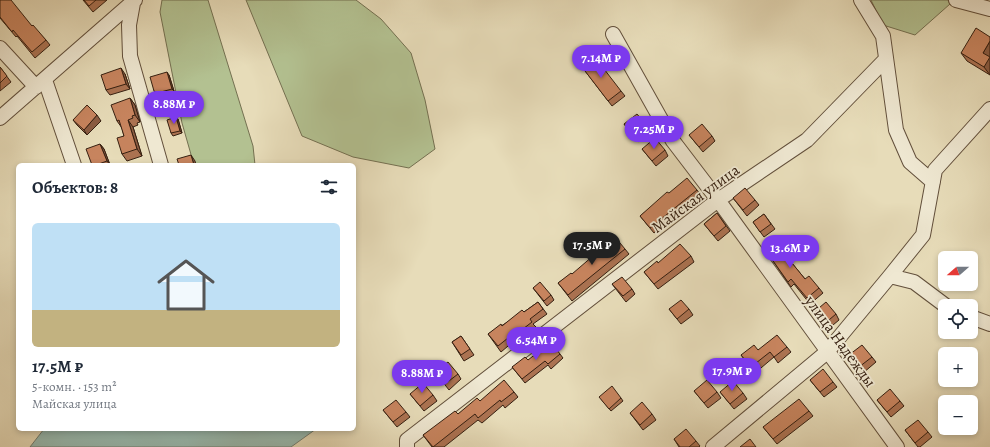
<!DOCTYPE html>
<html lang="ru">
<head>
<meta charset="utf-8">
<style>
	:root { --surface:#fff; --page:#f6f6f7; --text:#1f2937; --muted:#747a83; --accent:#7c3aed }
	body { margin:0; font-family:Alegreya,serif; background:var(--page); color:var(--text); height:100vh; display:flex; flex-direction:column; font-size:15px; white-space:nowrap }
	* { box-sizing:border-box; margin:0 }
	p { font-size:13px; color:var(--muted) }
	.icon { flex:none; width:22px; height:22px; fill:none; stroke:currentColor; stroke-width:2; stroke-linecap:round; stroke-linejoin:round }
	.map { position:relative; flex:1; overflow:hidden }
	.side { position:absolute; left:16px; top:163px; width:340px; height:268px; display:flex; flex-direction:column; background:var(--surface); border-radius:6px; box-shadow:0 2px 6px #0003 }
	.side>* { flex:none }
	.needle { width:26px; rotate:250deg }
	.fabs { position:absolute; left:938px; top:251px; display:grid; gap:8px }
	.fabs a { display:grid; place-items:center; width:40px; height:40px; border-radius:6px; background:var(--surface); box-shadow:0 2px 6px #0003; font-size:20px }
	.price { position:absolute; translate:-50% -34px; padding:0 9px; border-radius:14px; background:var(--accent); color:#fff; font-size:13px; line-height:26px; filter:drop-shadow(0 1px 2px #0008) }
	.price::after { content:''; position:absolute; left:50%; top:24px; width:12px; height:9px; margin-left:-6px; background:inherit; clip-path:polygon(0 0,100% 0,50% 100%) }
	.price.active { background:#222; color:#fff }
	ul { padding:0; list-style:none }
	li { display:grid; align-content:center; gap:8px; height:212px; padding:0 16px }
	li span { display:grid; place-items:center; height:124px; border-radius:6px; color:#555 }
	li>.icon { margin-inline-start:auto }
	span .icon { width:72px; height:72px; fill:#fffc; stroke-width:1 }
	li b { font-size:17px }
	h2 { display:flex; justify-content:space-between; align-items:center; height:48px; padding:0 16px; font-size:17px }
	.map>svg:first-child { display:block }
	.green { fill:#b3c191; stroke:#747051 }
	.water { fill:#97bbb2; stroke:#707d72 }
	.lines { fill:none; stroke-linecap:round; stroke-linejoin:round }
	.minor-casing { stroke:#624f3b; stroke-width:16 }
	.minor { stroke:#efe8d2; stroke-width:14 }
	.wall { fill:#ab7251; stroke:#362011 }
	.shaded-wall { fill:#8b5c42; stroke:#362011 }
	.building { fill:#c7845e; stroke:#362011 }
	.labels { text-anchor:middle; stroke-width:3.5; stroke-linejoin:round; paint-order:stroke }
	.street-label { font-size:16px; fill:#362011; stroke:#efe8d2 }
</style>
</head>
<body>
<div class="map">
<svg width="990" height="447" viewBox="0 0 990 447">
	<rect width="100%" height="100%" fill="#e7dcb9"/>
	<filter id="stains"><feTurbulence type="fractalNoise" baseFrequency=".005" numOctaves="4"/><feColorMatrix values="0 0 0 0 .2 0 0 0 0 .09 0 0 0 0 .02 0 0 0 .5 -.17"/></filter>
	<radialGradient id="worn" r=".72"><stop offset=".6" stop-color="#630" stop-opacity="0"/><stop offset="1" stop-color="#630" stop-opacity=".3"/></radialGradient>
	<path class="green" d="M162 0H208L253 146 255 165H194L182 123 160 12Z
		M246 0H356L381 19 411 53 425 100 435 149 409 168 353 157 302 136Z
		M871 0H948L950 4 915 35 883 25Z"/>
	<path class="water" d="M44 429H316L291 447H30Z"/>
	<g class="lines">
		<g class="minor-casing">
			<path id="minor" d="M861 0 883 36 896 130 910 162 933 182
				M956 0 990 9
				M131 2 133 3 129 25 130 56 161 165
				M613 34 673 141 718 200 897 447
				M0 48 36 87
				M45 80 74 165
				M0 118 135 0
				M890 276 914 282 946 306
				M971 317 990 324
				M407 447V440L718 200 807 140 886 59
				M713 447 827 352 890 276 923 235 935 170 990 109"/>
		</g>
		<use href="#minor" class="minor"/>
	</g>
	<path class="wall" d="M0 0 32 26 46 40 50 45 35 58 17 36 16 37 0 18Z
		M83 0H107L93 12Z
		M990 37V75L967 61 961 53Z
		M0 67 11 82 0 91Z
		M582 67 621 91 625 96 612 106Z
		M125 74 130 89 110 95 106 90Z
		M169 75 174 91 159 96 156 94 154 91Z
		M130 98 135 105 140 122 137 123 138 125 133 127 142 156 127 161 122 154 124 136 122 128 117 121Z
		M176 117 178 119 182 133 173 136 171 133Z
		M73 120 101 121 87 135 77 125Z
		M624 124 647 126 650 131 638 142Z
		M689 135 712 136 715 141 703 152Z
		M100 144 104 149 110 165H92Z
		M642 149 665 150 668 156 656 166Z
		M697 190 701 195 654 233 640 216 669 193Z
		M733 198 755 200 759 205 747 216Z
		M717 213 730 231 718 241 704 224Z
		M764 214 775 229 764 237 753 222Z
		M764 248 786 250 789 256 787 257 805 279 819 288 823 293 810 304 794 284 791 287Z
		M625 249 629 254 572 301 558 283 572 274Z
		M691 256 694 262 658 289 644 272 658 263Z
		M612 284 632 289 635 294 626 302Z
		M533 288 551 295 554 300 547 306Z
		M538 302 547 314 533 324 536 327 523 337 521 335 501 352 488 334 524 312Z
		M669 309H689L693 315 681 324Z
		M813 313 836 314 839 320 827 330Z
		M461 336 474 355 464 361 452 342Z
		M787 347 791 352 778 363 774 357 755 373 741 355 758 350Z
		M560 354 563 358 551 369 548 365 525 383 512 367 528 360Z
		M849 355 872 357 876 362 863 373Z
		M435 372 458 374 461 379 449 390Z
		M810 380 833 382 837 387 824 397Z
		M694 391 717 392 721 398 708 408Z
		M514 392 518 397 505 408 503 405 482 423 478 420 444 447H432L423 435 480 401Z
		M720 392 743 393 747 399 734 409Z
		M410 394 433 395 437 401 424 411Z
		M621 398 623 401 611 411 601 399Z
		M877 400 900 401 904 406 891 417Z
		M383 410 406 412 410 417 397 427Z
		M809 411 813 416 777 444 763 427Z
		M630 413 652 414 656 420 643 430Z
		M905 430 928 432 932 437 920 447H918Z
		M674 439 696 441 700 446 699 447H679Z"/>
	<path class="shaded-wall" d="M990 41V75L984 67 983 53Z
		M121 68 125 74 130 89 126 84Z
		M167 72 169 75 174 91 172 89Z
		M130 98 135 105 140 122 135 115Z
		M97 115 101 121 87 135 84 130Z
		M176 117 178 119 182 133 180 131Z
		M128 120 133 127 142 156 137 149Z
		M100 144 104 149 110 165 107 161Z
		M191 155 195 161 196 165H194Z"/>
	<path class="building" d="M0 0H11L32 26 33 25 46 40 32 52 13 30 12 32 0 17Z
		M84 0H96L89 6Z
		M976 28 990 37V41L983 53 990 57 984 67 961 53Z
		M594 56 621 91 608 101 582 67Z
		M0 67 7 76 0 83Z
		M121 68 126 84 106 90 101 75Z
		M167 72 172 89 157 93 154 91 150 77Z
		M130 98 135 115 132 116 133 118 128 120 137 149 122 154 117 138 124 136 119 120 117 121 111 105Z
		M87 105 97 115 84 130 73 120Z
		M637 114 647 126 634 136 624 124Z
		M176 117 180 131 171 133 167 120Z
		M702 124 712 136 699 147 689 135Z
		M655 138 665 150 652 161 642 149Z
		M100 144 107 161 96 165H92L86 149Z
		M191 155 194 165H179L177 159Z
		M687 178 697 190 650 228 640 216 667 192 669 193Z
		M745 188 755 200 743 210 733 198Z
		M717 213 726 226 714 236 704 224Z
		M764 214 771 224 760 232 753 222Z
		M615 237 625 249 568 295 558 283 571 273 572 274Z
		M776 238 786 250 783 252 805 279 809 276 819 288 807 298 791 279 788 282 764 248Z
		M680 244 691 256 654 284 644 272 657 261 658 263Z
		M622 277 632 289 623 296 612 284Z
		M540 282 551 295 544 301 533 288Z
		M681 300 689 309 677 319 669 309Z
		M538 302 543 309 530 319 532 322 519 332 518 330 498 346 488 334 501 324 502 326 522 310 524 312Z
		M826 302 836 314 823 325 813 313Z
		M777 335 787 347 774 357 770 352 751 367 741 355 754 345 758 350Z
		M461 336 470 349 461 355 452 342Z
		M551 342 560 354 548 364 545 361 522 379 512 367 525 357 528 360Z
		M862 345 872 357 859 367 849 355Z
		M448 362 458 374 445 384 435 372Z
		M823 369 833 382 820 392 810 380Z
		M504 380 514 392 501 402 500 400 478 418 475 414 433 447 423 435 455 411 458 414 477 398 480 401Z
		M707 380 717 392 704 403 694 391Z
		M733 381 743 393 730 404 720 392Z
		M423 383 433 395 420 406 410 394Z
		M612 386 621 398 609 409 599 397Z
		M890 389 900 401 887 412 877 400Z
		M799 399 809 411 773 439 763 427Z
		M396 400 406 412 393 422 383 410Z
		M642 402 652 414 640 425 630 413Z
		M918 420 928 432 915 443 905 430Z
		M686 429 696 441 689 447H680L674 439Z
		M750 439 756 447H740Z"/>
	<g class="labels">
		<g class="street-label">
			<text transform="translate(695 198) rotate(-36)" y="6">Майская улица</text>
			<text transform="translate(841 341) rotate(54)" y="6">улица Надежды</text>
		</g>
	</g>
	<rect width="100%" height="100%" filter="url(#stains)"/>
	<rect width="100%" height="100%" fill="url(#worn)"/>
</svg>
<div class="fabs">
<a><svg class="needle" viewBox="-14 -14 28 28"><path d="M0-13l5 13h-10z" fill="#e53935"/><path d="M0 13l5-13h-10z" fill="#747a83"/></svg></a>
<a><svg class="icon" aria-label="locate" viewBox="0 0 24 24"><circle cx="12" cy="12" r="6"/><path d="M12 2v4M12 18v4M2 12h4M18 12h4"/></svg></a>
<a>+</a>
<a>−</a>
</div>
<b class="price" style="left:601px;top:79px">7.14M ₽</b>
<b class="price" style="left:174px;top:125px">8.88M ₽</b>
<b class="price" style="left:654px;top:150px">7.25M ₽</b>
<b class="price active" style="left:592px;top:266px">17.5M ₽</b>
<b class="price" style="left:790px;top:269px">13.6M ₽</b>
<b class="price" style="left:536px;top:361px">6.54M ₽</b>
<b class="price" style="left:732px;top:392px">17.9M ₽</b>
<b class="price" style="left:422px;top:394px">8.88M ₽</b>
<section class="side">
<h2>Объектов: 8<svg class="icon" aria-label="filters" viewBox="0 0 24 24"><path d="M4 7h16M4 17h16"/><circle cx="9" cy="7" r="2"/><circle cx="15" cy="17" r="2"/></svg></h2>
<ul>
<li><span style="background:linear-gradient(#bfe0f5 70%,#c2b280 0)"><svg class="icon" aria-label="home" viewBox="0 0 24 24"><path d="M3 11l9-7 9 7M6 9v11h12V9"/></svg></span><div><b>17.5M ₽</b><p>5-комн. · 153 m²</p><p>Майская улица</p></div></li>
</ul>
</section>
</div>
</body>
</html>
